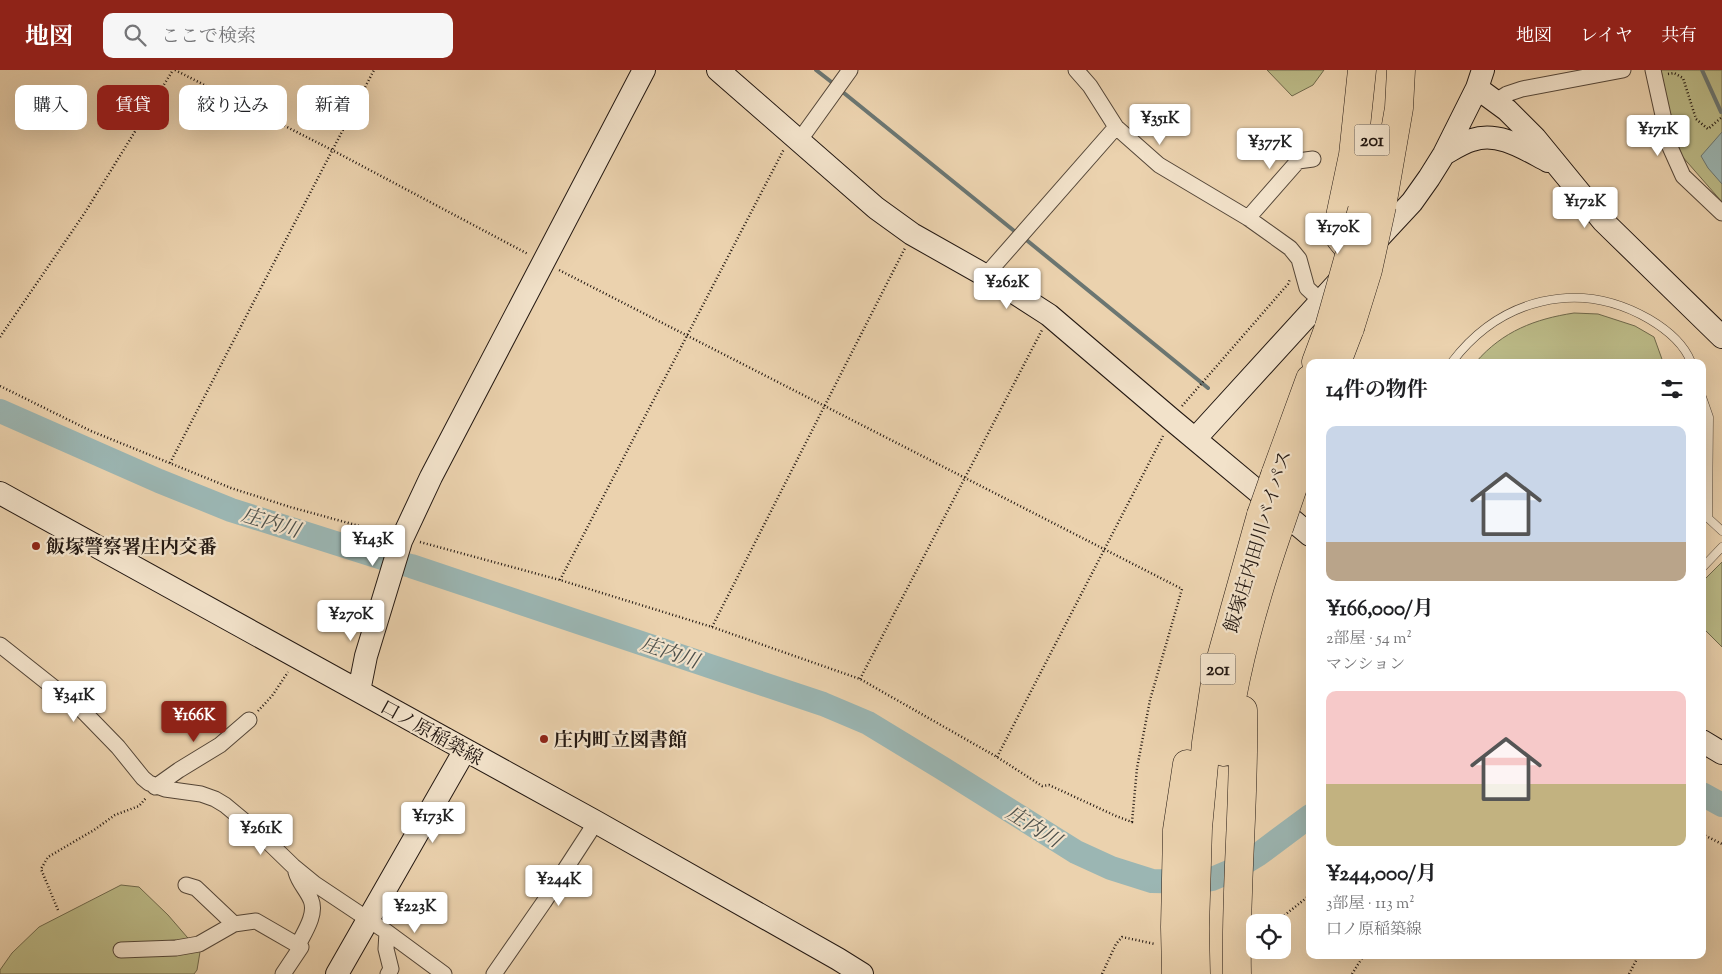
<!DOCTYPE html>
<html lang="ja">
<head>
<meta charset="utf-8">
<style>
	:root { --surface:#fff; --page:#f6f6f6; --text:#202124; --muted:#757577; --accent:#8f2418 }
	body { margin:0; font-family:"Sorts Mill Goudy","Noto Serif JP",serif; background:var(--page); color:var(--text); height:100vh; display:flex; flex-direction:column; font-size:19px; white-space:nowrap }
	* { box-sizing:border-box; margin:0 }
	p { font-size:16px; color:var(--muted) }
	.icon { flex:none; width:28px; height:28px; fill:none; stroke:currentColor; stroke-width:2; stroke-linecap:round; stroke-linejoin:round }
	.map { position:relative; flex:1; overflow:hidden }
	.details { position:absolute; left:1306px; top:289px; width:400px; height:600px; display:flex; flex-direction:column; background:var(--surface); border-radius:10px; box-shadow:0 5px 20px #0002 }
	.details>* { flex:none }
	.banner { position:absolute; left:15px; top:15px; width:475px; height:45px; display:flex; gap:10px }
	.fabs { position:absolute; left:1246px; top:844px; display:grid; gap:10px }
	.fabs a { display:grid; place-items:center; width:45px; height:45px; border-radius:10px; background:var(--surface); box-shadow:0 5px 20px #0002; font-size:25px }
	.price { position:absolute; translate:-50% -42px; padding:0 11px; border-radius:5px; background:#fff; color:#222; font-size:16px; line-height:32px; filter:drop-shadow(0 1px 2px #0008) }
	.price::after { content:''; position:absolute; left:50%; top:30px; width:15px; height:11px; margin-left:-8px; background:inherit; clip-path:polygon(0 0,100% 0,50% 100%) }
	.price.current { background:var(--accent); color:#fff }
	ul { padding:0; list-style:none }
	li { display:grid; align-content:center; gap:10px; height:265px; padding:0 20px }
	li span { display:grid; place-items:center; height:155px; border-radius:10px; color:#555 }
	li>.icon { margin-inline-start:auto }
	span .icon { width:90px; height:90px; fill:#fffc; stroke-width:1 }
	li b { font-size:21px }
	h2 { display:flex; justify-content:space-between; align-items:center; height:60px; padding:0 20px; font-size:21px }
	.chip { padding:0 18px; border-radius:10px; background:var(--surface); box-shadow:0 5px 20px #0002; font-size:18px; line-height:45px }
	.chip.current { background:var(--accent); color:#fff }
	header { display:flex; align-items:center; gap:30px; box-sizing:border-box; height:70px; padding:0 25px; background:var(--accent); color:#fff }
	header strong { font-size:24px }
	nav { display:flex; gap:28px; margin-inline-start:auto; font-size:18px }
	.search { width:350px; height:45px; background:var(--page); display:flex; align-items:center; gap:12px; box-sizing:border-box; padding:0 18px; border-radius:10px; color:var(--muted); font-size:19px }
	.map>svg:first-child { display:block }
	.green { fill:#bcbb88; stroke:#6f694c }
	.water { fill:#9bb6b3; stroke:#6b7672 }
	.lines { fill:none; stroke-linecap:round; stroke-linejoin:round }
	.stream { stroke:#6b7672; stroke-width:4 }
	.river { stroke:#9bb6b3; stroke-width:24 }
	.lane-casing { stroke:#544638; stroke-width:9 }
	.street-casing { stroke:#544638; stroke-width:17 }
	.secondary-casing { stroke:#221711; stroke-width:24 }
	.highway-casing { stroke:#221711; stroke-width:29 }
	.path { stroke:#221711; stroke-width:2.5; stroke-dasharray:1 2.5; stroke-linecap:butt }
	.lane { stroke:#f2e2ca; stroke-width:8 }
	.street { stroke:#f2e2ca; stroke-width:15 }
	.secondary { stroke:#f2e2ca; stroke-width:22 }
	.highway { stroke:#ebd2ae; stroke-width:28 }
	.highway-bridge-casing { stroke:#221711; stroke-width:29; stroke-linecap:butt }
	.highway-bridge { stroke:#ebd2ae; stroke-width:28 }
	.poi-dot { fill:#8f2418; stroke:#f2e2ca; stroke-width:2 }
	.labels { text-anchor:middle; stroke-width:4.5; stroke-linejoin:round; paint-order:stroke }
	.shield { fill:#f2e2ca; stroke:#605448; stroke-width:1 }
	.shield-label { font-size:18px; font-weight:bold; fill:#221711 }
	.street-label { font-size:19px; fill:#221711; stroke:#f2e2ca }
	.poi-label { font-size:19px; font-weight:bold; fill:#221711; stroke:#f2e2ca; text-anchor:start }
	.water-label { font-size:20px; font-style:italic; fill:#4c4f4a; stroke:#f2e2ca }
</style>
</head>
<body>
<header>
<strong>地図</strong>
<div class="search"><svg class="icon" aria-label="search" viewBox="0 0 24 24"><circle cx="10" cy="10" r="6"/><path d="M15 15l6 6"/></svg>ここで検索</div>
<nav><a>地図</a><a>レイヤ</a><a>共有</a></nav>
</header>
<div class="map">
<svg width="1722" height="904" viewBox="0 0 1722 904">
	<rect width="100%" height="100%" fill="#ebd2ae"/>
	<filter id="stains"><feTurbulence type="fractalNoise" baseFrequency=".004" numOctaves="4"/><feColorMatrix values="0 0 0 0 .2 0 0 0 0 .09 0 0 0 0 .02 0 0 0 .5 -.17"/></filter>
	<radialGradient id="worn" r=".72"><stop offset=".6" stop-color="#630" stop-opacity="0"/><stop offset="1" stop-color="#630" stop-opacity=".3"/></radialGradient>
	<path class="green" d="M1267 0H1324L1313 15 1292 26Z
		M1661 0H1722V132L1681 85 1672 58Z
		M1574 243 1598 244 1635 256 1654 267 1663 292H1476C1503 261 1535 249 1574 243Z
		M1722 492V577L1703 558 1702 512Z
		M121 815 139 817 168 845 200 882 197 900 194 904H0V900L12 883 39 857Z"/>
	<path class="water" d="M1722 62V114L1708 98 1701 86Z"/>
	<g class="lines">
		<path class="stream" d="M816 0 834 14
			M1702 0 1721 42
			M839 19 1018 164
			M1024 168 1208 318"/>
		<path class="river" d="M0 341 159 411 231 440 392 491 411 496 823 634 868 653 942 698 1076 782 1111 798 1152 811 1196 812 1212 809 1231 801 1259 784 1310 746
			M1702 724 1722 735"/>
		<g class="lane-casing">
			<path id="lane" d="M1452 292C1500 229 1578 208 1649 249 1666 259 1684 274 1691 292
				M1702 327 1709 347 1708 448 1722 461
				M1702 498 1722 477"/>
		</g>
		<g class="street-casing">
			<path id="street" d="M1076 0 1090 16 1116 57 1159 95 1248 148 1290 178 1299 189 1307 218 1321 231
				M1653 0 1670 77 1683 106 1722 143
				M1496 31 1507 24 1522 19 1623 0
				M799 71 850 0
				M1248 148 1298 91 1313 89
				M986 205 1116 57
				M0 575 82 640 118 677 143 708 149 713 165 719 201 724 215 729 225 735 261 765 293 796 315 814 387 862 444 904
				M155 717 179 700 220 675 249 650
				M296 802C299 813 307 820 311 830 317 844 304 863 298 875
				M186 815 196 818 234 854
				M387 862 386 879 391 899 388 904
				M121 880 176 878 199 874 234 854 256 851 301 877 283 904
				M494 904 544 832 596 752"/>
		</g>
		<g class="secondary-casing">
			<path id="secondary" d="M718 0 876 138 912 164 1004 216 1049 245 1171 349 1310 465
				M1477 18 1507 40 1535 68 1603 151 1722 267
				M1444 84C1453 79 1462 73 1472 70 1499 61 1525 79 1548 91
				M1372 175 1412 132 1429 108 1444 84 1477 18 1483 0
				M1195 369 1342 208
				M0 423 596 752 838 889 862 904
				M359 621 366 586 401 471 431 407 644 0
				M1702 671 1722 683
				M337 904 465 680"/>
		</g>
		<g class="highway-casing">
			<path id="highway" d="M1382 136 1399 38 1401 0
				M1362 140 1370 82
				M1358 190 1340 168 1338 156 1353 85 1362 0
				M1316 292 1329 257
				M1337 292 1350 258
				M1275 405 1310 309
				M1293 417 1310 369
				M1224 682C1232 606 1254 530 1279 458
				M1176 904 1175 857 1177 760 1187 694
				M1196 904 1195 858 1198 758 1206 673 1216 606 1261 445
				M1237 904C1235 816 1245 728 1243 640"/>
		</g>
		<path class="path" d="M175 0 332 80 528 184
			M1668 4 1674 3 1683 8 1696 49 1708 59 1722 47
			M0 267 84 144 173 0
			M0 316 91 361 231 418 290 437 385 463
			M1182 336 1288 214 1290 209
			M170 393 374 0
			M420 472 560 510 712 557 860 609 997 687 1042 716 1049 715 1116 746 1132 752 1137 698 1150 630 1182 519 559 200
			M560 510 784 79
			M712 557 905 178
			M860 609 1042 260
			M258 641 272 626 288 602
			M997 687 1163 366
			M1702 764 1722 774
			M58 840 41 799 48 787 94 760 115 745 139 736 146 728
			M1276 852 1310 825
			M1102 904 1116 874 1122 867 1155 874
			M1352 904 1364 885
			M1629 904 1639 885"/>
		<use href="#lane" class="lane"/>
		<use href="#street" class="street"/>
		<use href="#secondary" class="secondary"/>
		<use href="#highway" class="highway"/>
		<g class="highway-bridge-casing">
			<path id="highway-bridge" d="M1329 257 1362 140
				M1350 258 1368 200 1382 136
				M1261 445 1275 405
				M1279 458 1293 417"/>
		</g>
		<use href="#highway-bridge" class="highway-bridge"/>
	</g>
	<g class="poi-dot">
		<circle cx="36" cy="476" r="5"/>
		<circle cx="544" cy="669" r="5"/>
	</g>
	<g class="labels">
		<g class="shield">
			<rect x="1354.5" y="54.5" width="35" height="31" rx="4"/>
			<rect x="1200.5" y="583.5" width="35" height="31" rx="4"/>
		</g>
		<g class="shield-label">
			<text x="1372" y="76">201</text>
			<text x="1218" y="605">201</text>
		</g>
		<g class="street-label">
			<text transform="translate(1257 471) rotate(-73)" y="7">飯塚庄内田川バイパス</text>
			<text transform="translate(432 662) rotate(29)" y="7">口ノ原稲築線</text>
		</g>
		<g class="poi-label">
			<text x="46" y="483">飯塚警察署庄内交番</text>
			<text x="554" y="676">庄内町立図書館</text>
		</g>
		<g class="water-label">
			<text transform="translate(271 452) rotate(17)" y="7">庄内川</text>
			<text transform="translate(670 582) rotate(19)" y="7">庄内川</text>
			<text transform="translate(1034 756) rotate(32)" y="7">庄内川</text>
		</g>
	</g>
	<rect width="100%" height="100%" filter="url(#stains)"/>
	<rect width="100%" height="100%" fill="url(#worn)"/>
</svg>
<div class="fabs">
<a><svg class="icon" aria-label="locate" viewBox="0 0 24 24"><circle cx="12" cy="12" r="6"/><path d="M12 2v4M12 18v4M2 12h4M18 12h4"/></svg></a>
</div>
<b class="price" style="left:1160px;top:76px">¥351K</b>
<b class="price" style="left:1658px;top:87px">¥171K</b>
<b class="price" style="left:1270px;top:100px">¥377K</b>
<b class="price" style="left:1585px;top:159px">¥172K</b>
<b class="price" style="left:1338px;top:185px">¥170K</b>
<b class="price" style="left:1007px;top:240px">¥262K</b>
<b class="price" style="left:373px;top:497px">¥143K</b>
<b class="price" style="left:351px;top:572px">¥270K</b>
<b class="price" style="left:74px;top:653px">¥341K</b>
<b class="price current" style="left:194px;top:673px">¥166K</b>
<b class="price" style="left:433px;top:774px">¥173K</b>
<b class="price" style="left:261px;top:786px">¥261K</b>
<b class="price" style="left:559px;top:837px">¥244K</b>
<b class="price" style="left:415px;top:864px">¥223K</b>
<div class="banner">
<a class="chip">購入</a>
<a class="chip current">賃貸</a>
<a class="chip">絞り込み</a>
<a class="chip">新着</a>
</div>
<section class="details">
<h2>14件の物件<svg class="icon" aria-label="filters" viewBox="0 0 24 24"><path d="M4 7h16M4 17h16"/><circle cx="9" cy="7" r="2"/><circle cx="15" cy="17" r="2"/></svg></h2>
<ul>
<li><span style="background:linear-gradient(#c9d6e8 75%,#b9a48a 0)"><svg class="icon" aria-label="home" viewBox="0 0 24 24"><path d="M3 11l9-7 9 7M6 9v11h12V9"/></svg></span><div><b>¥166,000/月</b><p>2部屋 · 54 m²</p><p>マンション</p></div></li>
<li><span style="background:linear-gradient(#f6c9c9 60%,#c2b280 0)"><svg class="icon" aria-label="home" viewBox="0 0 24 24"><path d="M3 11l9-7 9 7M6 9v11h12V9"/></svg></span><div><b>¥244,000/月</b><p>3部屋 · 113 m²</p><p>口ノ原稲築線</p></div></li>
</ul>
</section>
</div>
</body>
</html>
